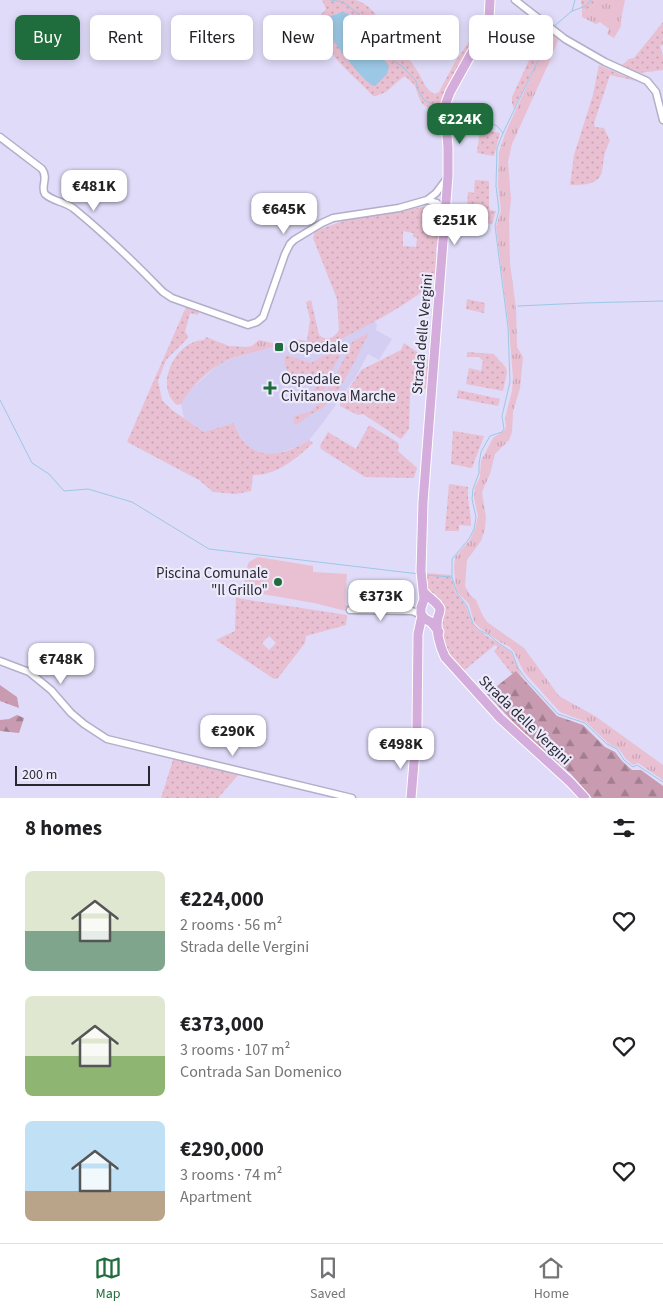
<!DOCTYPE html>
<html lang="en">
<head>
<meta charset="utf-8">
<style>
	:root { --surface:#fff; --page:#f6f6f6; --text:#202124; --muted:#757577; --line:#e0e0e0; --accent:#1f6d3c }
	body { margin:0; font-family:"Source Sans 3",sans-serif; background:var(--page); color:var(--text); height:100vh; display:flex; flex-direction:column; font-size:19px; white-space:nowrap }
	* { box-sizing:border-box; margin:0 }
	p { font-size:16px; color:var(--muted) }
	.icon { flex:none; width:28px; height:28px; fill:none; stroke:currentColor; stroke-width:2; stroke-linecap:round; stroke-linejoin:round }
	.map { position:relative; height:798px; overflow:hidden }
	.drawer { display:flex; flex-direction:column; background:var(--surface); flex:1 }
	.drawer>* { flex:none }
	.hud { position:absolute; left:15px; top:15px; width:634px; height:45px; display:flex; gap:10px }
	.scale { position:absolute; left:15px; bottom:12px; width:135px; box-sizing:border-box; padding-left:5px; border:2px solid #292832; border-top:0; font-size:14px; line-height:18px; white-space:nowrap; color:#292832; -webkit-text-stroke:4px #eceafb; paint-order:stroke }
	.price { position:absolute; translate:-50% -42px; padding:0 11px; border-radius:10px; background:#fff; color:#222; font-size:16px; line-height:32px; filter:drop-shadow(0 1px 2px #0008) }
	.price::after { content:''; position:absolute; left:50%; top:30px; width:15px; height:11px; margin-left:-8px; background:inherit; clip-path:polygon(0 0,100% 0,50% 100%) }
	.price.on { background:var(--accent); color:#fff }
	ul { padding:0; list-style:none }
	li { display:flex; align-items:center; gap:15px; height:125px; padding:0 25px }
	li span { display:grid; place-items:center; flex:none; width:140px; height:100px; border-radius:8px; color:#555 }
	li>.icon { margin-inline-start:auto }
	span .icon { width:60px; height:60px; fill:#fffc; stroke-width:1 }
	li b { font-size:21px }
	h2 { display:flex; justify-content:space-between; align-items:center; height:60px; padding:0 25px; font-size:21px }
	.tag { padding:0 18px; border-radius:8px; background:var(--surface); box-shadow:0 2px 8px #0003; font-size:18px; line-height:45px }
	.tag.on { background:var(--accent); color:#fff }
	.menu { display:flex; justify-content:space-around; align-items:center; height:70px; border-top:1px solid var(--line); background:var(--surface); font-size:14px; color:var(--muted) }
	.menu a { display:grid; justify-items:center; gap:2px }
	.menu .on { color:var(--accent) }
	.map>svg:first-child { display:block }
	.built { fill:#d4cff2 }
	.grass { fill:url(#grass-dots); fill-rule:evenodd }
	.forest { fill:url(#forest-firs) }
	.park { fill:url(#park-tufts) }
	.pitch { fill:#e9bfd2 }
	.water { fill:#9cc8e5 }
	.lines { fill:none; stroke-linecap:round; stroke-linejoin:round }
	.stream { stroke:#9cc8e5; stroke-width:1 }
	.minor-casing { stroke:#b2aec9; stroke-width:9 }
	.major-casing { stroke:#fff; stroke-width:11 }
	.minor { stroke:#fff; stroke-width:6 }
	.major { stroke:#d4addc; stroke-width:9 }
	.poi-dot { fill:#1f6d3c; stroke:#eceafb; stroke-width:2 }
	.labels { text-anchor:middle; stroke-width:4.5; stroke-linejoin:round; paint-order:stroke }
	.street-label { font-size:15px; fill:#292832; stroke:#eceafb }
	.poi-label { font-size:15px; fill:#292832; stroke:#eceafb; text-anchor:start }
</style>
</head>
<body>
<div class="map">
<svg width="663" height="798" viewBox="0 0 663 798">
	<defs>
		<pattern id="grass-dots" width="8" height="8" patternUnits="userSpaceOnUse" patternTransform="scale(1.25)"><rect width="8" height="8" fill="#e9bfd2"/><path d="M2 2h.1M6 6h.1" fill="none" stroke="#c8a4b5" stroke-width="1.8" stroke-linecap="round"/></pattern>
		<pattern id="forest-firs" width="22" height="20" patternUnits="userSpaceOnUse" patternTransform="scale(1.25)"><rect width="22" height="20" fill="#c89bb0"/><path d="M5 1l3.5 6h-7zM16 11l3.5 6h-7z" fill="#a27e90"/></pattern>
		<pattern id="park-tufts" width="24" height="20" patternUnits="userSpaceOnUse" patternTransform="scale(1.25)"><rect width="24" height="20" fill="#e9bfd2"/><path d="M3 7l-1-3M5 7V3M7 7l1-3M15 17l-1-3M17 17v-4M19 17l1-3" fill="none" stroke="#c8a4b5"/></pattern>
	</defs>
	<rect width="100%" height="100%" fill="#dfdbf8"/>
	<path class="built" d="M374 321 377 324 376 330 392 339 379 360 368 354 355 378 322 424 309 440 299 446 279 453 270 454 262 453 253 450 245 443 238 433 234 423 204 432 184 418 181 404 187 393 219 364 233 358 281 345 312 354Z"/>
	<path class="grass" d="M322 0C333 0 345 0 355 0 370 3 386 24 386 38 399 45 408 57 416 69 422 77 425 91 435 94L439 92 455 62 471 39 475 40 456 72 437 112H434L432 108C419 107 419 95 415 86 413 83 409 80 406 77H403L386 92 376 96H373C352 73 321 52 316 20L326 9ZM337 13 350 14 355 18 362 27 368 47 381 57 363 78 326 30 332 16Z
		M581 0H596L591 7 585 11 582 10Z
		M663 22V45L660 46 663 56V70L639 73 622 65 629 59 634 58Z
		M543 24 550 30 546 43 514 109 512 103V97L537 43Z
		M599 65 636 81 610 75 594 123 595 127 604 128 610 141C595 166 616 186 570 185L574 155 593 95Z
		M480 129 500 133 494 156 477 153Z
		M475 180 489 181V210L496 211 492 224 476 223 477 210 467 209 468 192 474 193Z
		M435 205 441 212 438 246 436 247V253L439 255C438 262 438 272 435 278 422 301 338 340 312 354L292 348 295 339 307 341 310 320 306 302 311 300 319 335C326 341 334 339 339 330L337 299 313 238 315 231 349 219ZM403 231 413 233V237L417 238 416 247 403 246Z
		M467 299 485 303 484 313 466 309Z
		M186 307 199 311 198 315 190 313 185 332 188 336 187 339 166 360 158 381 162 400 172 410 204 432 234 423C246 461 280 460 309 440L313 443C297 458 276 476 253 475L251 491 236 494 213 492 199 480 127 442Z
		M368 333 367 337C356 358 343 388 327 404 322 410 314 412 308 416 303 419 301 423 295 425L293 417 311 411 320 402 334 379 352 342Z
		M206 337 229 346 246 347 251 353C245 355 238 356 232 358 212 366 191 386 181 404L177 405C153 386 176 340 204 340Z
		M404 343 430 361 428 388 410 395 409 429 401 439 363 414 358 415 340 406V403L361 370 401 350Z
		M341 346 343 349 333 369 311 387 306 373 289 378 284 360 286 355 311 363Z
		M467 352 494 354C498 361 506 364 507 372L503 391 466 384 469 368 481 371 483 361 479 357H467Z
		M328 379 330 380 327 386 313 403 308 401 314 389Z
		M458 390 500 399 498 406 457 398Z
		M369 425 397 442 399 445 398 451 417 468 414 478 365 477 321 449 320 446 328 432 356 449Z
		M453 431 484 436 472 468 451 464Z
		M449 484 468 487C467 500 471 512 471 526L459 525V531H445Z
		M424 573 451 575 456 593 466 606 472 623 478 630 511 652 522 677 516 671 512 674 494 651 498 647 495 645 461 673 451 661 444 647 440 623 426 586Z
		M236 598 347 615 346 625 306 636 305 643 278 678 274 679 216 640 235 631ZM269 636 276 643 269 650 262 643Z
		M174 757 239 774 218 798H161Z"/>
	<path class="forest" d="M516 671 557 716 583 725 605 747 615 752 622 761 632 770H641L663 786V798H592L571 774 519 728 487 694Z
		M0 685 17 697 19 708 0 701Z
		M17 715 24 718 19 733 0 731V720L9 719Z"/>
	<path class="park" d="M596 0H625L621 19V26L614 38 607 34 609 29 600 22 596 24 582 17V10L585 11 591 7Z
		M555 30 559 38 552 56 512 144 508 162 511 199 509 219 510 263 516 309 517 347 523 357 520 388 513 412 512 432 509 440 495 454 490 474 484 487 482 493 486 517 485 529 481 541 467 560 465 586 470 595 476 600 482 614 487 622 524 648 559 696 595 716 663 765V780L638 763 633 765 626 759 619 749 608 743 586 722 560 712 524 672 514 652 510 647 500 642 480 628 474 622 469 604 458 593 456 588 454 568 455 557 470 540 475 529 478 516 474 498 475 487 480 477 481 461 493 438 505 430 506 426 505 418 512 391 513 378 509 328 496 227 501 210 498 186 499 152 505 134 551 32Z
		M259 340 281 345 251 353 246 347 252 346Z"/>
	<path class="pitch" d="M258 557 313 566V572L347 574 345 605 350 606V612L314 603 246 591 244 575 249 562Z"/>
	<path class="water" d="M343 12C353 15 362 23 365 34 366 38 366 43 368 46 374 54 384 57 389 66L387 74 375 86C364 85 330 36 323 25 325 18 336 13 343 12Z"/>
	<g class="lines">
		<path class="stream" d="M331 0 343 2 360 15 372 29 395 62 402 66 416 81 418 90 424 100 442 109
			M572 11 575 0
			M553 27 572 11 586 6 591 0
			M551 30 546 44 503 133 497 148 496 186 499 210 495 226 508 327 510 382 502 416 504 429 502 432 490 436 481 452 479 464V473L473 489 472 499 476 517 474 529 469 539 452 559V577L457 593 467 606 473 624 479 630 489 635 497 642 512 652 518 668 525 678 558 714 585 723 607 744 617 749 624 760 633 767 637 765 663 782
			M448 112 492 124 497 126 503 133
			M518 306 583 303 663 301
			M0 400 32 463 49 474 64 491 88 489 132 502 209 549 419 574
			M425 575 451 577"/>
		<g class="minor-casing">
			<path id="minor" d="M515 0 565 39 605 62 647 81 656 92 663 120
				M0 137 42 169C49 178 40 187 45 194 52 201 65 202 73 208 105 234 134 262 163 292L172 298 248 325 257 322 263 317 285 254 290 244 294 240 322 223 333 218 399 208 427 200 436 193 448 177
				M427 200 437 203 446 212
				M350 610 412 611 422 615
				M0 661 29 672 51 690 71 713 84 724 107 739 352 798"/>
		</g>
		<g class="major-casing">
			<path id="major" d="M423 591C428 598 437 601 440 609 440 612 439 614 438 617 435 629 440 647 445 657L500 718 570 782 585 798
				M439 632 431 622 425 619 421 614V608L424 599 421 571 423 502 448 176V147L445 114 446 103 450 92 486 27 489 19 490 0
				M411 798 417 727 418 634 422 616"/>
		</g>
		<use href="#minor" class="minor"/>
		<use href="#major" class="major"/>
	</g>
	<g class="poi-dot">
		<rect x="274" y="342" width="10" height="10" rx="2.5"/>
		<path d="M267.5 380.5h5v5h5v5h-5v5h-5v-5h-5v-5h5z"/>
		<circle cx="278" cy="582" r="5"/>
	</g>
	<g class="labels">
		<g class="street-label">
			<text transform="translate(422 334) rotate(-85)" y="5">Strada delle Vergini</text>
			<text transform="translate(525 720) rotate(44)" y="5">Strada delle Vergini</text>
		</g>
		<g class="poi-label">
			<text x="289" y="352">Ospedale</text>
			<text x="281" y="384">Ospedale<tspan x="281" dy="17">Civitanova Marche</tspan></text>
			<text x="268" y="578" text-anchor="end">Piscina Comunale<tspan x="268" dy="17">"Il Grillo"</tspan></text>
		</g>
	</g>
</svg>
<div class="scale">200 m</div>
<b class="price on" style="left:460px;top:145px">€224K</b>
<b class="price" style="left:94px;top:212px">€481K</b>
<b class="price" style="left:284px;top:235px">€645K</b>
<b class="price" style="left:455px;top:246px">€251K</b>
<b class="price" style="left:381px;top:622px">€373K</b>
<b class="price" style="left:61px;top:685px">€748K</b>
<b class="price" style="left:233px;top:757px">€290K</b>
<b class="price" style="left:401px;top:770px">€498K</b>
<div class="hud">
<a class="tag on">Buy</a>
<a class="tag">Rent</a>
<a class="tag">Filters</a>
<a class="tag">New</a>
<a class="tag">Apartment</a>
<a class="tag">House</a>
</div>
</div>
<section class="drawer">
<h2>8 homes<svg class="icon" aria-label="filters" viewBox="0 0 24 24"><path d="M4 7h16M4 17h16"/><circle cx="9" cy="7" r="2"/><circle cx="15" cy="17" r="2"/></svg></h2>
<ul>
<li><span style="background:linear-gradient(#dfe7d0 60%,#7fa58c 0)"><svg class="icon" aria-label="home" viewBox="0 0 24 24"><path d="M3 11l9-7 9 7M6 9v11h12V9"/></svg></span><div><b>€224,000</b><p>2 rooms · 56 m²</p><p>Strada delle Vergini</p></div><svg class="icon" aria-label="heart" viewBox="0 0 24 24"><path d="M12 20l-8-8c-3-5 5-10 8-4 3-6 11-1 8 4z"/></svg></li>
<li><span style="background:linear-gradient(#dfe7d0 60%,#8fb573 0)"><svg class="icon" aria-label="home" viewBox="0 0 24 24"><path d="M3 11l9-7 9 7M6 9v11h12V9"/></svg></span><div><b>€373,000</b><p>3 rooms · 107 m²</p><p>Contrada San Domenico</p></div><svg class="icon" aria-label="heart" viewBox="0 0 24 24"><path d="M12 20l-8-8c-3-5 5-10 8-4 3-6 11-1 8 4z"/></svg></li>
<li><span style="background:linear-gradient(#bfe0f5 70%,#b9a48a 0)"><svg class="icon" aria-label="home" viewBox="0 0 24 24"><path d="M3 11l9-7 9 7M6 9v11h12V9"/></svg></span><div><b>€290,000</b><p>3 rooms · 74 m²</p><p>Apartment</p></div><svg class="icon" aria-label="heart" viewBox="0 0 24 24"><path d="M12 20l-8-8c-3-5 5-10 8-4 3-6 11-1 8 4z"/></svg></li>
</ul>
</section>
<nav class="menu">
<a class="on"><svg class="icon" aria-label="map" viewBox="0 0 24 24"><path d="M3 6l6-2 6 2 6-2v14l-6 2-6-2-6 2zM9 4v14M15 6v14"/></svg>Map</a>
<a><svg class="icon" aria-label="saved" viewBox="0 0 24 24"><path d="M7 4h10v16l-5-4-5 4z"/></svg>Saved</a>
<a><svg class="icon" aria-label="home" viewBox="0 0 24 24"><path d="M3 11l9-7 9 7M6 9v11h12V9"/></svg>Home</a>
</nav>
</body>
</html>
